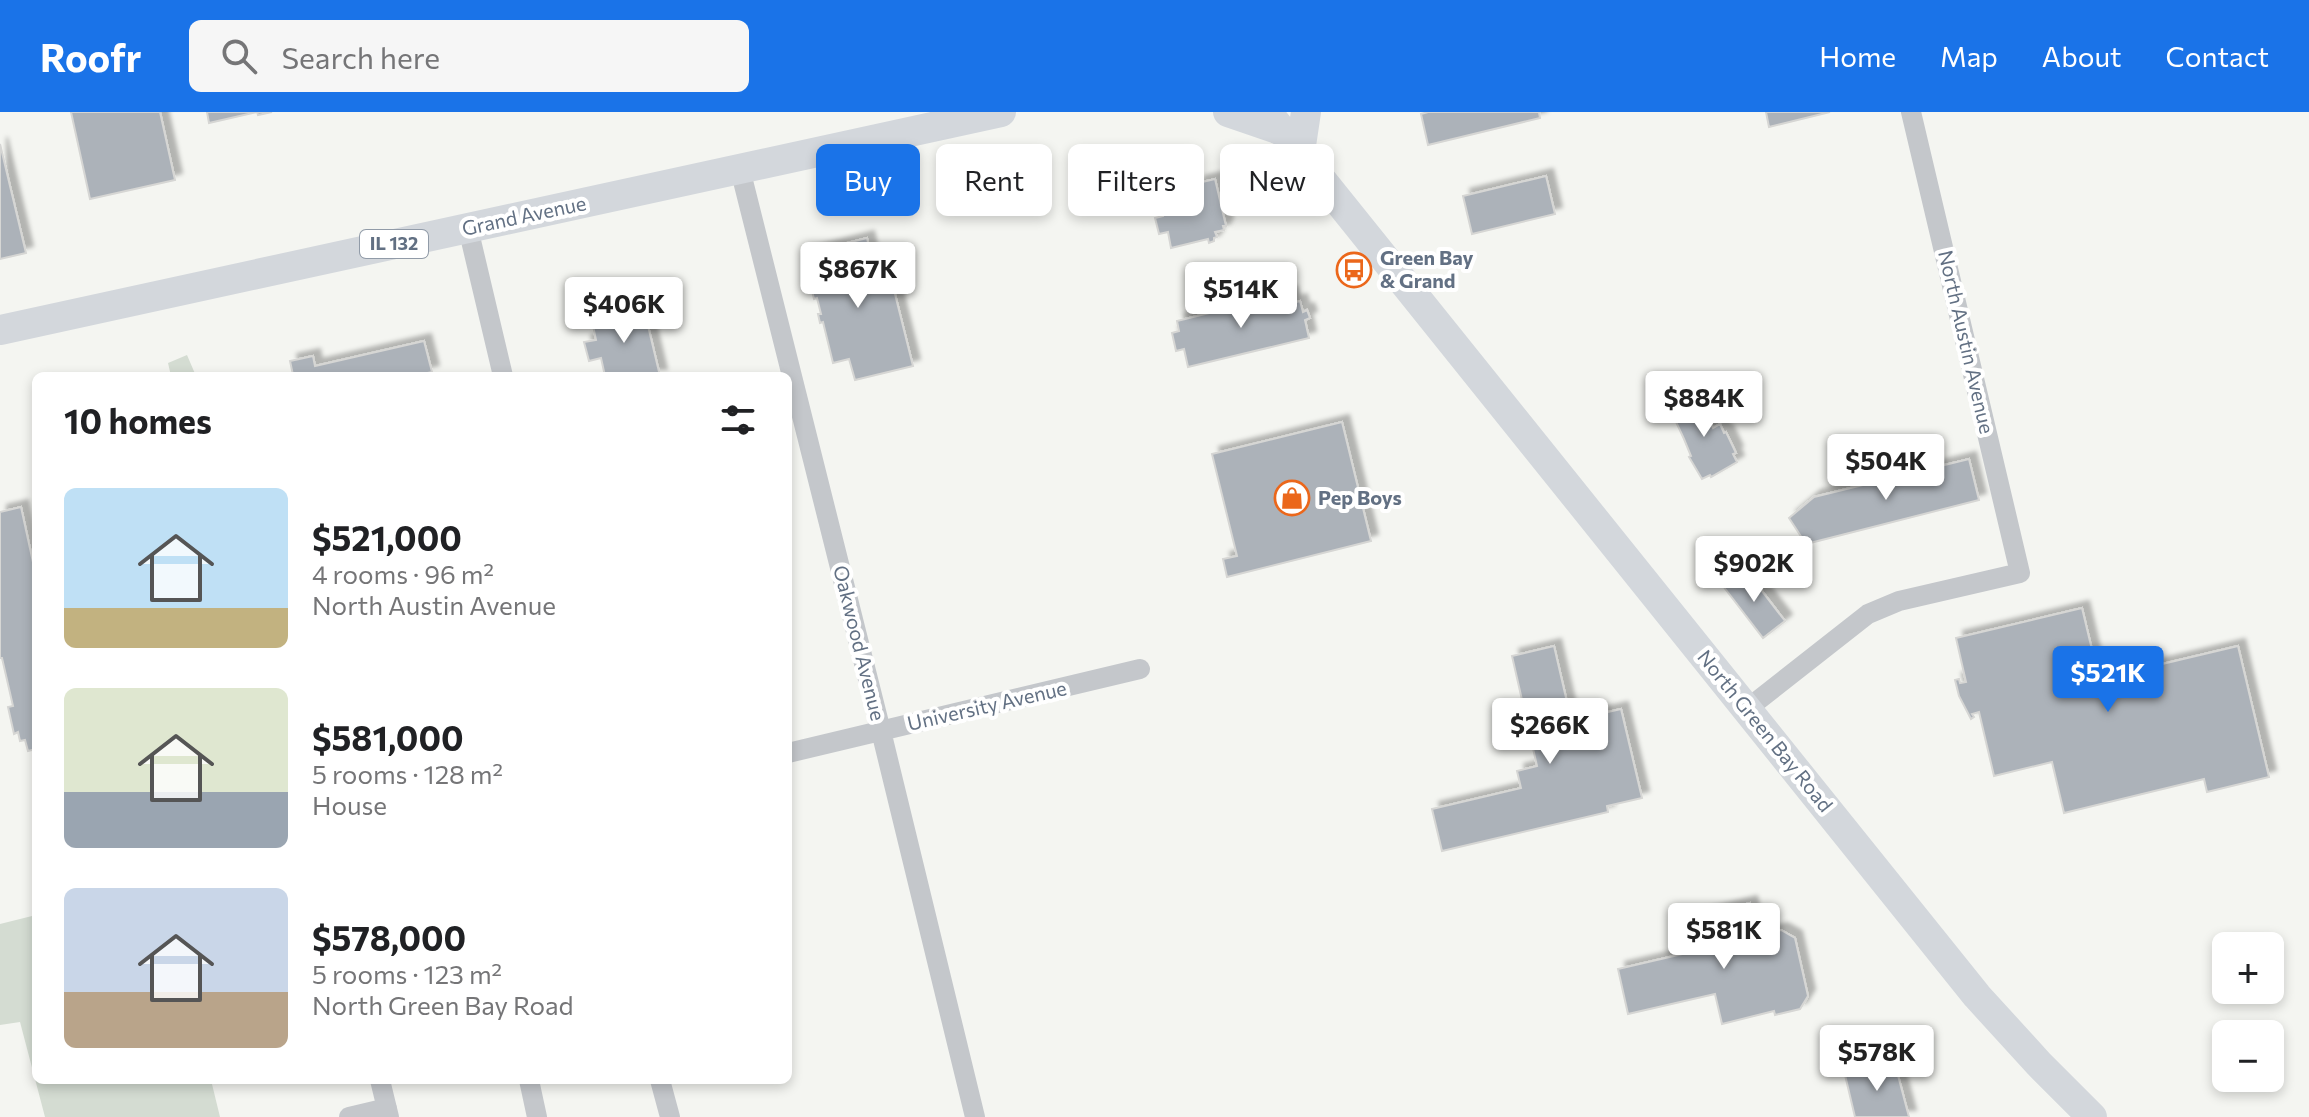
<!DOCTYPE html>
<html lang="en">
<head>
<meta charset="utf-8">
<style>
	:root { --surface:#fff; --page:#f6f6f6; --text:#202124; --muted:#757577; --accent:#1a73e8 }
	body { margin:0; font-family:Commissioner,sans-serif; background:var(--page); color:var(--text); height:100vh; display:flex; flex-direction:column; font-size:30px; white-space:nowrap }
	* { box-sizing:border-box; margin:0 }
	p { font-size:26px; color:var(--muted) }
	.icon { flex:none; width:44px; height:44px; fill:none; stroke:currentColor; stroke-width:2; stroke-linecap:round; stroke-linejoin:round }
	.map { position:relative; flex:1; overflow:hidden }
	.drawer { position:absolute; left:32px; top:260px; width:760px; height:712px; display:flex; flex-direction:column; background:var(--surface); border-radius:12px; box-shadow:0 4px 12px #0003 }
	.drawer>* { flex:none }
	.guide { position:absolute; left:816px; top:32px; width:760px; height:72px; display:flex; gap:16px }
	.fabs { position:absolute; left:2212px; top:820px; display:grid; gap:16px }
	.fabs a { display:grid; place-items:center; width:72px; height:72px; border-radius:12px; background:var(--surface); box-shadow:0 4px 12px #0003; font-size:40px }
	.price { position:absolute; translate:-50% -68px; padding:0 18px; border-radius:8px; background:#fff; color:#222; font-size:26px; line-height:52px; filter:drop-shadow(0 2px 4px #0008) }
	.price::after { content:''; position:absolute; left:50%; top:48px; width:24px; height:18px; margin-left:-12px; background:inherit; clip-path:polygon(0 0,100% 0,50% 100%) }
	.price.active { background:var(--accent); color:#fff }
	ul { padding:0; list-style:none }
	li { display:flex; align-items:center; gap:24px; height:200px; padding:0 32px }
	li span { display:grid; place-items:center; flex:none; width:224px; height:160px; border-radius:12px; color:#555 }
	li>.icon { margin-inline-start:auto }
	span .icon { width:96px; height:96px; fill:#fffc; stroke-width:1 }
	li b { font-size:34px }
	h2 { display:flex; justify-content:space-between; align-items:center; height:96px; padding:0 32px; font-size:34px }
	.pill { padding:0 28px; border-radius:12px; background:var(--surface); box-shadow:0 4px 12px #0003; font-size:28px; line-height:72px }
	.pill.active { background:var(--accent); color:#fff }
	header { display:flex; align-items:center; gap:48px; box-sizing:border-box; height:112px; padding:0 40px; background:var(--accent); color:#fff }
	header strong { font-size:38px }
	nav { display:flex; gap:44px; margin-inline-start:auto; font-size:28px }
	.search { width:560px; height:72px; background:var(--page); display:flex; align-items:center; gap:20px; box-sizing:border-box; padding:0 28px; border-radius:12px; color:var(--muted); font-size:30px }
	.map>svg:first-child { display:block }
	.green { fill:#d4dcd2 }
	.building { fill:#acb2b9; stroke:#d6d6d4; stroke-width:2; filter:url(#shadow) }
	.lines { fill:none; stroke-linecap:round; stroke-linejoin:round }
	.minor { stroke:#c4c7cb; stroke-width:20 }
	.primary { stroke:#d3d7dc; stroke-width:30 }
	.labels { text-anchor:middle; stroke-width:8; stroke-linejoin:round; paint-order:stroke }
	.shield { fill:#fff; stroke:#919ba8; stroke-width:2 }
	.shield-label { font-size:18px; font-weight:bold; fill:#627083 }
	.street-label { font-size:20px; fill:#627083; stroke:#fff }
	.poi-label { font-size:20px; font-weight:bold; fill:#627083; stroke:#fff; text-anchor:start }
</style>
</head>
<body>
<header>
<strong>Roofr</strong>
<div class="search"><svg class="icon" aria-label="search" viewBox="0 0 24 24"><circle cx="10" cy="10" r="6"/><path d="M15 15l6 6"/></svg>Search here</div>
<nav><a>Home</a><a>Map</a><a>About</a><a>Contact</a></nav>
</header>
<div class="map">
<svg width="2309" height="1005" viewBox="0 0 2309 1005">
	<defs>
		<filter id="shadow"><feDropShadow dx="7" dy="-7" stdDeviation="2" flood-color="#0004"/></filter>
	</defs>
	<rect width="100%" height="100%" fill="#f4f5f1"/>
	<path class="green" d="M187 243 196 264H171L168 251Z
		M36 803V968H211L220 1005H45L20 910 0 913V812Z"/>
	<path class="building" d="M71 0H160L175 68 90 87Z
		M207 0H272L258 3 257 0 209 11Z
		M1428 0H1539L1540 6 1428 33 1421 2Z
		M1766 0H1830L1769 15Z
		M0 32 26 141 0 147Z
		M1546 64 1555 102 1472 122 1463 84Z
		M1215 67 1226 114H1223L1224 118 1215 120 1217 125 1214 126V129L1209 131 1208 127 1171 136 1168 120 1159 122 1155 106 1163 104 1159 84 1199 74 1198 71Z
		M867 126 878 173 892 170 913 254 855 268 849 247 833 251 823 210 820 211 818 202H821L817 186 814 187 803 142Z
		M1290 181 1293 191 1300 189 1303 200 1307 198 1310 206 1305 208 1309 226 1188 255 1184 237 1176 239 1172 221 1179 219 1177 209Z
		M618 196 619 203 644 197 660 264H605L601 246 589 249 584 230 596 228 592 209 610 205 609 199Z
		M424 229 432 260 414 264H297L293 263 290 249 313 244 315 254Z
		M1698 284 1713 316 1720 312 1724 321 1726 320 1736 341 1733 342 1737 350 1711 365 1710 363 1702 367 1689 345 1691 344 1684 327 1670 297Z
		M1342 310 1371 429 1227 465 1223 447 1237 444 1212 342Z
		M1969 347 1979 388 1806 432 1789 406 1814 385Z
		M21 395 36 464V637L28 639 25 628 20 629 18 620 14 622 8 595 13 594 2 546H0V400Z
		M1745 457 1785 509 1763 526 1723 474Z
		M2082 496 2099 567 2238 534 2269 665 2207 680 2204 667 2064 701 2052 650 1994 664 1979 600 1972 602 1974 605 1971 607 1959 584 1955 568 1959 567 1960 571 1966 570 1956 526Z
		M1554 534 1570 603 1585 599 1586 605 1621 597 1642 686 1607 694 1608 700 1442 739 1432 697 1521 676 1517 659 1537 654 1512 544Z
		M1750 791 1758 823 1781 818 1795 826 1808 884 1800 897 1775 903 1774 899 1722 912 1715 882 1628 902 1618 857 1704 837 1696 804Z
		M1895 952 1909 1005H1855L1845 963Z"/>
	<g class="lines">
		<path class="minor" d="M740 57 881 619 975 1005
			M468 116 503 264
			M1747 597 1868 502 1899 489 2020 461 1911 0
			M788 641 1140 557
			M380 968 389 1005
			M529 968 537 1005
			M660 968 670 1005
			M349 1005 387 996"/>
		<path class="primary" d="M1228 0 1283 19
			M1267 0 1977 884 2039 952 2092 1005
			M1300 40 1306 0
			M0 218 1001 0"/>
	</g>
	<defs>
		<g id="bus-ring" transform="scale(1.8)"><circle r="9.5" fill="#fff" stroke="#eb671b" stroke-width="1.5"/><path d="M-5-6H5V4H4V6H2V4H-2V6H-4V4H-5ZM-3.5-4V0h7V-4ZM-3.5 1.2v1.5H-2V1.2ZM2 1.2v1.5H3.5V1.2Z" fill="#eb671b"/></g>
		<g id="shop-ring" transform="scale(1.8)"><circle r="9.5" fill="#fff" stroke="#eb671b" stroke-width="1.5"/><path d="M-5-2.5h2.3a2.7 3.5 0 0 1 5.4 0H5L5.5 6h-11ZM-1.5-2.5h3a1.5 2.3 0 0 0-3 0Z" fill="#eb671b"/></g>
	</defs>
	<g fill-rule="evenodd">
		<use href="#bus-ring" x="1354" y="158"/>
		<use href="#shop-ring" x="1292" y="386"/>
	</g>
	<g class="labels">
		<rect class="shield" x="360" y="118" width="68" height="28" rx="6"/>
		<g class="shield-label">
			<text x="394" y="138">IL 132</text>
		</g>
		<g class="street-label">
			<text transform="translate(524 104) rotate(-12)" y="7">Grand Avenue</text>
			<text transform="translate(1966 230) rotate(77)" y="7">North Austin Avenue</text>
			<text transform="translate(859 531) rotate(76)" y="7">Oakwood Avenue</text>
			<text transform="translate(987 594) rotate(-13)" y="7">University Avenue</text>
			<text transform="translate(1765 619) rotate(51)" y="7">North Green Bay Road</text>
		</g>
		<g class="poi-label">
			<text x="1380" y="153">Green Bay<tspan x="1380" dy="23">&amp; Grand</tspan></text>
			<text x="1318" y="393">Pep Boys</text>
		</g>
	</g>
</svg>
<div class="fabs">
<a>+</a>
<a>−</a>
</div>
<b class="price" style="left:858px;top:198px">$867K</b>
<b class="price" style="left:1241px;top:218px">$514K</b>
<b class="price" style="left:624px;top:233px">$406K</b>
<b class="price" style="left:1704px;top:327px">$884K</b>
<b class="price" style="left:1886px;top:390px">$504K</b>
<b class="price" style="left:1754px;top:492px">$902K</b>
<b class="price active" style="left:2108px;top:602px">$521K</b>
<b class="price" style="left:1550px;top:654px">$266K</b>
<b class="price" style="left:1724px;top:859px">$581K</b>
<b class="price" style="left:1877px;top:981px">$578K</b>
<div class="guide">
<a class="pill active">Buy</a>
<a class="pill">Rent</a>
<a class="pill">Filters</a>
<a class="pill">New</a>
</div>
<section class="drawer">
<h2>10 homes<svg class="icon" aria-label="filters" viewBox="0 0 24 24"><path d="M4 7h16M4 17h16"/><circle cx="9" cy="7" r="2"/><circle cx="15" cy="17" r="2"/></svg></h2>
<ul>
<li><span style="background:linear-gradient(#bfe0f5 75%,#c2b280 0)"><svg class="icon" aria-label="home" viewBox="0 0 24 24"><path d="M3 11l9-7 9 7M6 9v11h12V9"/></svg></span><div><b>$521,000</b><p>4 rooms · 96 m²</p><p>North Austin Avenue</p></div></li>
<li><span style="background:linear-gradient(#dfe7d0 65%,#9aa5b1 0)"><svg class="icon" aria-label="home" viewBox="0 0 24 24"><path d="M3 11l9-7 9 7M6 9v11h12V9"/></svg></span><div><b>$581,000</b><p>5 rooms · 128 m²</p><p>House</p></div></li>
<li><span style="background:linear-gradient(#c9d6e8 65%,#b9a48a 0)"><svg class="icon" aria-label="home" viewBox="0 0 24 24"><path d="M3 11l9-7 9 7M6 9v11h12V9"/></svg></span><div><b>$578,000</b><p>5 rooms · 123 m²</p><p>North Green Bay Road</p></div></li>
</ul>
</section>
</div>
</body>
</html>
